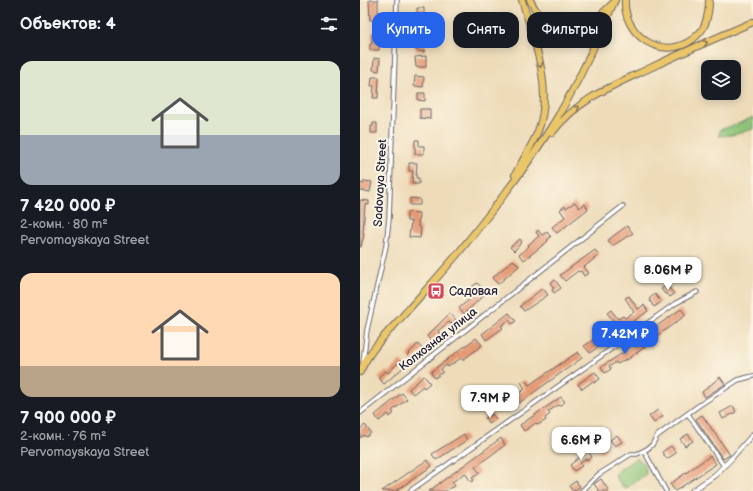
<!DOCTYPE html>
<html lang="ru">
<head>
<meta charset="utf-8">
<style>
	:root { --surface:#171b24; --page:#20242c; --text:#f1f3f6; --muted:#9ea1a6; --accent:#2563eb }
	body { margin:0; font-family:"Balsamiq Sans",sans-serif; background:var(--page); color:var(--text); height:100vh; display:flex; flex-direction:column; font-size:15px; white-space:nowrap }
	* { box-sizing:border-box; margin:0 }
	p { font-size:13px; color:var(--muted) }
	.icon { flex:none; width:22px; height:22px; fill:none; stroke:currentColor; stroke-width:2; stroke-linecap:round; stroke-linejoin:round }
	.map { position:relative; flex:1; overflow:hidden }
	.panel { display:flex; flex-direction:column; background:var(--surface); width:360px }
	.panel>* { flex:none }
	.guide { position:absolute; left:12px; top:12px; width:321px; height:36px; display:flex; gap:8px }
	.fabs { position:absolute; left:341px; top:60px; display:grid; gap:8px }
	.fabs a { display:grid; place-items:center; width:40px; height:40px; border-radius:8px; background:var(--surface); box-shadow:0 2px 10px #0003; font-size:20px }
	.price { position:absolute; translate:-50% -34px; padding:0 9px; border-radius:8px; background:#fff; color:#222; font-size:13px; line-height:26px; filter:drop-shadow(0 1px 2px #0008) }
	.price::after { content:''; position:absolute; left:50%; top:24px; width:12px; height:9px; margin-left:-6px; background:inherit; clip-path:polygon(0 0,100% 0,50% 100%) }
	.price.current { background:var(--accent); color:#fff }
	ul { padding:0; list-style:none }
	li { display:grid; align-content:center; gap:8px; height:212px; padding:0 20px }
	li span { display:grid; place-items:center; height:124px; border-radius:12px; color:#555 }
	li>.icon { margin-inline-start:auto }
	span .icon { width:72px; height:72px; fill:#fffc; stroke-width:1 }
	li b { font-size:17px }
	h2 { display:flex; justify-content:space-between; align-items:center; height:48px; padding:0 20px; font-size:17px }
	.tag { padding:0 14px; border-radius:12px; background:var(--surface); box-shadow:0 2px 10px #0003; font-size:14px; line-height:36px }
	.tag.current { background:var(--accent); color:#fff }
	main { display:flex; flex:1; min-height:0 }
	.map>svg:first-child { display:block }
	.green { fill:#8ec578; stroke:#58745a }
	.building { fill:#e59973 }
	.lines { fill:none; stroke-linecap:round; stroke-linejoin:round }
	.minor-casing { stroke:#696367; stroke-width:5.5 }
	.tertiary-casing { stroke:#696367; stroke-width:6 }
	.primary-casing { stroke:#696367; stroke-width:8 }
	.minor { stroke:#fff; stroke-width:3.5 }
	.tertiary { stroke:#fff; stroke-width:4.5 }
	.primary { stroke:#ebc669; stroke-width:6 }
	.oneway { stroke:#867452 }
	.labels { text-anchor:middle; stroke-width:4; stroke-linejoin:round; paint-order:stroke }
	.street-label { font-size:12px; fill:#22223b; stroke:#fcf5e5 }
	.poi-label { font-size:12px; fill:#22223b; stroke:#fcf5e5; text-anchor:start }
</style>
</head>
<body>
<main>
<section class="panel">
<h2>Объектов: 4<svg class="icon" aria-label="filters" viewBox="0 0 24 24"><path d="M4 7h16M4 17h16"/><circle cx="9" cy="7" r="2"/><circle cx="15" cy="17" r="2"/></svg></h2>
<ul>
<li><span style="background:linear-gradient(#dfe7d0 60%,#9aa5b1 0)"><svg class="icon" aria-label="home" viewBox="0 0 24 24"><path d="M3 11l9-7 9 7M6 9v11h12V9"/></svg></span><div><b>7 420 000 ₽</b><p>2-комн. · 80 m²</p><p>Pervomayskaya Street</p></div></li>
<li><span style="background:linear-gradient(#ffd9b3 75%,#b9a48a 0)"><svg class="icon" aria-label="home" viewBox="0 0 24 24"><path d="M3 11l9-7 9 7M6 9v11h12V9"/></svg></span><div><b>7 900 000 ₽</b><p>2-комн. · 76 m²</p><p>Pervomayskaya Street</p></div></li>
</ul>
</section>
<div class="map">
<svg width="393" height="491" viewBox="0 0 393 491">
	<rect width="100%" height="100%" fill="#fcf5e5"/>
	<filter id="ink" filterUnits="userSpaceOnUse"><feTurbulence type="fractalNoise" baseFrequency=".025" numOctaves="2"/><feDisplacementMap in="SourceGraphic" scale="8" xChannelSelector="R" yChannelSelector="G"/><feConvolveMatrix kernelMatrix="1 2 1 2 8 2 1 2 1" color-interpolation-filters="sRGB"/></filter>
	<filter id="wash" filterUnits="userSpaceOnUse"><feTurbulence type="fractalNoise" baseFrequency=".012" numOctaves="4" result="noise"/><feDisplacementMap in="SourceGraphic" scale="16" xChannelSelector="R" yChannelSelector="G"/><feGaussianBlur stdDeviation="0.9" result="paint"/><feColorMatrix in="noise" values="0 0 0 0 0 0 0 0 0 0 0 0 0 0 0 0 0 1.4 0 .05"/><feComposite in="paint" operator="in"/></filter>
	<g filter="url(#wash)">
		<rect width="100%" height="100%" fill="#eedcb9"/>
		<path class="green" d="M393 117V129L372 135 359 136 360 130 380 123Z
			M276 458C282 460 287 468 286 474L268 487H263L256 478 255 473Z"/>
		<g id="blocks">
			<path class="building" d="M9 0H18V12H20V20H10Z
				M57 8H64V15H57Z
				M57 23H64L65 31 58 32Z
				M12 33H20L19 50H10V44H12Z
				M57 41 66 43 64 52 55 50Z
				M66 56V67H56L55 57Z
				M14 58 20 59 19 71 13 70Z
				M55 76 64 77 63 87 54 86Z
				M12 77H19L18 98H13L14 86H11Z
				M58 93H65V101L58 100Z
				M60 109H70V119L60 118Z
				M13 123H17V133H11V126H13Z
				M55 140H59V146H64V154H55Z
				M49 163H57L56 178H59V184H52L53 171H49Z
				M4 181 12 182 10 192 0 190V183L4 184Z
				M50 198 60 199V205H50Z
				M0 200 9 201V205L5 204 3 234H4L1 247H0Z
				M215 202 219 208 225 204 228 209 197 233 192 227 205 217 200 210 205 206 206 208Z
				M47 212 59 213 58 227 61 228 60 238 49 237 51 221H47Z
				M267 226 273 233 252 246 248 240Z
				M178 230 182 235 187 232 191 237 187 240 188 241 164 260 159 255 169 246 168 245 179 236 176 232Z
				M160 239 162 242 154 251 150 247Z
				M235 250 239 255 224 267 229 273 224 276 221 271 219 272 218 271 205 281 200 275Z
				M153 260 159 266 138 284 132 278Z
				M195 280 201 288 194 293 192 290 194 288 190 283Z
				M117 283 127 292 104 314 99 308 117 293 112 287Z
				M307 285 314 294 310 297 307 293 305 294 301 289Z
				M183 288 188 295 164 311 160 306Z
				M295 294 301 302 294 307 289 299Z
				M269 296 278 309 284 305 288 311 265 327 263 323 256 328 259 331 230 353 224 346 247 331 244 327 253 320 247 313 251 310 258 319 263 316 265 318 274 312 265 298Z
				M321 309 326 315 294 338 295 340 292 342 288 335 292 332 291 330Z
				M90 313 96 320 91 324 89 322 78 331 80 334 71 341 67 336Z
				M149 313 156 321 152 324 149 320 141 326 143 328 126 340 122 334Z
				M116 338 122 345 103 360 101 358 88 367 87 365 81 369 83 372 75 378 71 373 73 370Z
				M281 339 286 346 267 360 266 359 258 364 256 362 249 367 251 369 245 373 241 367 261 354Z
				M58 344 63 350 52 360 47 355Z
				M218 352 222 358 159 403 156 400 154 401 149 394 152 392 155 396 165 389 161 382 165 380 169 385Z
				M40 361 45 366 24 384 18 377 26 371 28 373Z
				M235 372 240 379 234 383 233 381 222 389 218 384Z
				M64 376 70 383 64 388 63 386 53 394 49 389Z
				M360 377 365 384 345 397 342 392Z
				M42 393 47 399 32 411 34 413 30 417 28 414 19 421 15 415Z
				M201 397 205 402 199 406 198 405 188 412 190 414 185 418 186 420 178 425 176 423 164 431 160 425Z
				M373 406 376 412 363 419 360 413Z
				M298 410 303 416 294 423 289 416Z
				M132 414 136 419 129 424 125 418Z
				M342 415 370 455 363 459 336 419Z
				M5 425 11 433 6 437 4 435 0 438V429Z
				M104 434 107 440 76 460 72 454Z
				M328 434 333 441 325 446 320 439Z
				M257 435 262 442 255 446 250 440Z
				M141 438 145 445 115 467 120 473 112 478 114 480 111 482 105 473 92 482 95 486 92 488 91 487 86 491H69Z
				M244 440 246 443 243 445 246 449 241 453 236 446Z
				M311 446 316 453 307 459 302 452Z
				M228 451 232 457 228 460 226 459 220 463 222 466 214 471 210 465Z
				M350 456 356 464 315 491 310 484Z
				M67 460 72 466 37 490 38 491H22Z
				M241 479 249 491H239L234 484Z
				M216 481 220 487 213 491 209 486Z"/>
		</g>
	</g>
	<g filter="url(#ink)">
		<use href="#blocks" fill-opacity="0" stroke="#696367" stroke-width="1"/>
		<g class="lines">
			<g class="minor-casing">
				<path id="minor" d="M3 362 7 330 26 246 29 219 37 0
					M0 413 263 206
					M328 414 364 466
					M284 451 306 491
					M372 458 393 434
					M50 491 316 303 337 292
					M222 491 238 475 271 454H277L287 449 292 445 297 436 338 406 378 380 393 376"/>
			</g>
			<g class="tertiary-casing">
				<path id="tertiary" d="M332 491 355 475 372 458"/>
			</g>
			<g class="primary-casing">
				<path id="primary" d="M170 0C182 25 208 38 233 21 240 16 246 10 252 4
					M265 0C263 36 303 62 333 39 338 35 343 30 345 24 348 16 349 9 349 0
					M192 133C216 100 254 85 290 68 324 52 358 37 393 22
					M155 175C162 161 172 146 178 131 194 89 174 41 162 0
					M0 372C9 351 25 335 40 319 60 296 81 274 100 251 131 212 163 172 190 129 216 89 235 44 255 0"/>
			</g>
			<use href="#minor" class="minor"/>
			<use href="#tertiary" class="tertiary"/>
			<use href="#primary" class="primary"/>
		</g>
		<defs><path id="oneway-chevron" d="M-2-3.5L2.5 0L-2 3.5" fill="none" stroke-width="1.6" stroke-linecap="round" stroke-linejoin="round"/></defs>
		<g class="oneway">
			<use href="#oneway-chevron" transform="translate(345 43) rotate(-23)"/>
			<use href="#oneway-chevron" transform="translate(180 65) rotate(75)"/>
			<use href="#oneway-chevron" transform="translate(217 108) rotate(-36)"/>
		</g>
	</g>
	<defs>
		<g id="bus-square" transform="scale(0.9)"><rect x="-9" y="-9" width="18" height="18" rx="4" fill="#d1495b" stroke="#fcf5e5"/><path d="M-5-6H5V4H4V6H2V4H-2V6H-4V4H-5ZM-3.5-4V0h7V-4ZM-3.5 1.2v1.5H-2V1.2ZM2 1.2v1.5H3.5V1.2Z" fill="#fff"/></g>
	</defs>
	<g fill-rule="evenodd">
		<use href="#bus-square" x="76" y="291"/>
	</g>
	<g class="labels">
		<g class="street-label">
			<text transform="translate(20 183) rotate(-87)" y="4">Sadovaya Street</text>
			<text transform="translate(78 339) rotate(-38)" y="4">Колхозная улица</text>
		</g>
		<g class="poi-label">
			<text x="89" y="295">Садовая</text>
		</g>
	</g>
</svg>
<div class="fabs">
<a><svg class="icon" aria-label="layers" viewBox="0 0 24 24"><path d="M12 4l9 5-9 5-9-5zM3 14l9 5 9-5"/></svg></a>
</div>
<b class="price" style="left:308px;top:291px">8.06M ₽</b>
<b class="price current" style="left:265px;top:355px">7.42M ₽</b>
<b class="price" style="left:130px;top:419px">7.9M ₽</b>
<b class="price" style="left:221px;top:461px">6.6M ₽</b>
<div class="guide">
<a class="tag current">Купить</a>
<a class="tag">Снять</a>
<a class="tag">Фильтры</a>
</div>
</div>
</main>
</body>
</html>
